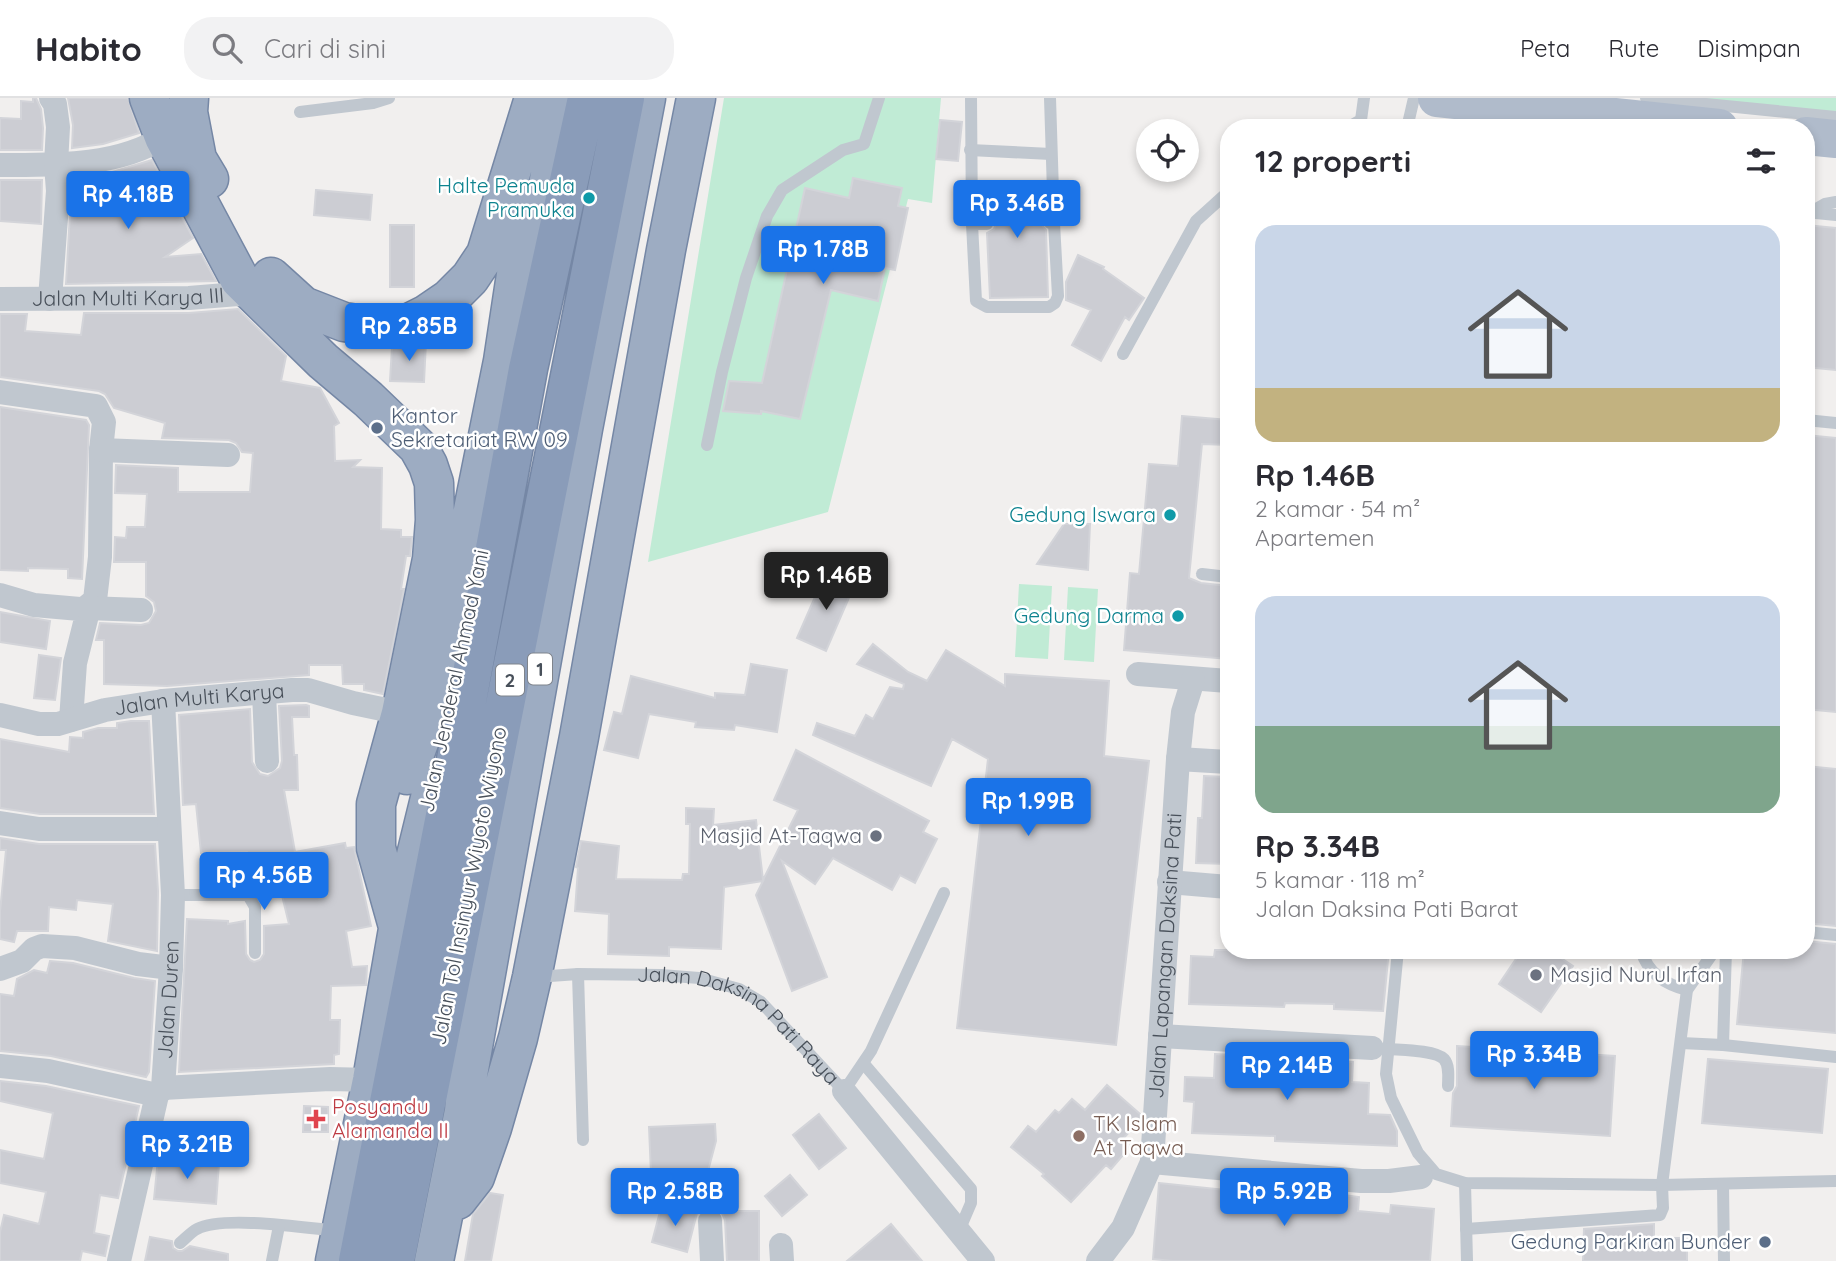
<!DOCTYPE html>
<html lang="id">
<head>
<meta charset="utf-8">
<style>
	:root { --surface:#fff; --page:#f2f2f3; --text:#2b2b33; --muted:#7c7c81; --line:#e1e1e2; --accent:#1a73e8 }
	body { margin:0; font-family:Quicksand,sans-serif; background:var(--page); color:var(--text); height:100vh; display:flex; flex-direction:column; font-size:26px; white-space:nowrap }
	* { box-sizing:border-box; margin:0 }
	p { font-size:23px; color:var(--muted) }
	.icon { flex:none; width:38px; height:38px; fill:none; stroke:currentColor; stroke-width:2; stroke-linecap:round; stroke-linejoin:round }
	.map { position:relative; flex:1; overflow:hidden }
	.details { position:absolute; left:1220px; top:21px; width:595px; height:840px; display:flex; flex-direction:column; background:var(--surface); border-radius:28px; box-shadow:0 4px 10px #0003 }
	.details>* { flex:none }
	.tools { position:absolute; left:1136px; top:21px; display:grid; gap:14px }
	.tools a { display:grid; place-items:center; width:63px; height:63px; border-radius:50%; background:var(--surface); box-shadow:0 4px 10px #0003; font-size:35px }
	.price { position:absolute; translate:-50% -60px; padding:0 16px; border-radius:7px; background:var(--accent); color:#fff; font-size:23px; line-height:46px; filter:drop-shadow(0 2px 4px #0008) }
	.price::after { content:''; position:absolute; left:50%; top:42px; width:21px; height:16px; margin-left:-10px; background:inherit; clip-path:polygon(0 0,100% 0,50% 100%) }
	.price.current { background:#222; color:#fff }
	ul { padding:0; list-style:none }
	li { display:grid; align-content:center; gap:14px; height:371px; padding:0 35px }
	li span { display:grid; place-items:center; height:217px; border-radius:21px; color:#555 }
	li>.icon { margin-inline-start:auto }
	span .icon { width:126px; height:126px; fill:#fffc; stroke-width:1 }
	li b { font-size:30px }
	h2 { display:flex; justify-content:space-between; align-items:center; height:84px; padding:0 35px; font-size:30px }
	header { display:flex; align-items:center; gap:42px; box-sizing:border-box; height:98px; padding:0 35px; background:var(--surface); border-bottom:2px solid var(--line) }
	header strong { font-size:33px }
	nav { display:flex; gap:38px; margin-inline-start:auto; font-size:24px }
	.search { width:490px; height:63px; background:var(--page); display:flex; align-items:center; gap:18px; box-sizing:border-box; padding:0 24px; border-radius:28px; color:var(--muted); font-size:26px }
	.map>svg:first-child { display:block }
	.green { fill:#c0ebd5 }
	.building { fill:#cccdd3; stroke:#d3d4d9; stroke-width:2 }
	.lines { fill:none; stroke-linecap:round; stroke-linejoin:round }
	.trunk-casing { stroke:#7587a5; stroke-width:41 }
	.motorway-casing { stroke:#7587a5; stroke-width:41 }
	.service { stroke:#c0c7cf; stroke-width:12 }
	.minor { stroke:#c0c7cf; stroke-width:24 }
	.primary { stroke:#b0bbcb; stroke-width:38 }
	.trunk { stroke:#9dacc2; stroke-width:38 }
	.motorway { stroke:#8a9cb9; stroke-width:38 }
	.culture-dot { fill:#0f9aa8; stroke:#fff; stroke-width:2.5 }
	.service-dot { fill:#5c6f8a; stroke:#fff; stroke-width:2.5 }
	.worship-dot { fill:#6b7280; stroke:#fff; stroke-width:2.5 }
	.health-dot { fill:#e0444e; stroke:#fff; stroke-width:2.5 }
	.education-dot { fill:#8d6e63; stroke:#fff; stroke-width:2.5 }
	.labels { text-anchor:middle; stroke-width:5; stroke-linejoin:round; paint-order:stroke }
	.shield { fill:#fff; stroke:#7f848c; stroke-width:2 }
	.shield-label { font-size:19px; font-weight:bold; fill:#48505a }
	.culture-label { font-size:21px; fill:#0d838f; stroke:#fff; text-anchor:end }
	.street-label { font-size:21px; fill:#48505a; stroke:#fff }
	.service-label { font-size:21px; fill:#4e5e75; stroke:#fff; text-anchor:start }
	.worship-label { font-size:21px; fill:#5b616d; stroke:#fff; text-anchor:end }
	.health-label { font-size:21px; fill:#be3a42; stroke:#fff; text-anchor:start }
	.education-label { font-size:21px; fill:#785e54; stroke:#fff; text-anchor:start }
</style>
</head>
<body>
<header>
<strong>Habito</strong>
<div class="search"><svg class="icon" aria-label="search" viewBox="0 0 24 24"><circle cx="10" cy="10" r="6"/><path d="M15 15l6 6"/></svg>Cari di sini</div>
<nav><a>Peta</a><a>Rute</a><a>Disimpan</a></nav>
</header>
<div class="map">
<svg width="1836" height="1163" viewBox="0 0 1836 1163">
	<rect width="100%" height="100%" fill="#f1efee"/>
	<path class="green" d="M724 0H941L932 105 908 101 828 414 648 464Z
		M1646 0H1836V19Z
		M1019 486 1052 488 1048 561 1015 559Z
		M1068 489 1098 491 1094 564 1064 562Z"/>
	<path class="building" d="M33 0H36L41 11 43 30 42 52H0V20L21 21V3L33 4Z
		M68 0H128L139 35 103 46 72 50 73 27Z
		M940 22 962 24 958 63 936 61Z
		M152 62 193 140 165 159 201 156 216 183 66 186 72 80 109 75Z
		M853 80 902 90 898 108 908 110 895 172 885 170 878 203 831 192 800 321 761 313V316L723 313 729 283 762 285 805 90 849 100Z
		M0 82H42L41 126 0 123Z
		M1044 83 1045 118 1041 126 1046 132 1048 199 990 200 987 135 994 131 996 125 992 119 986 117 985 85Z
		M316 92 372 97 370 122 314 117Z
		M390 127H414V189H390Z
		M1806 127 1836 130V272L1806 269Z
		M1078 157 1104 169 1103 171 1144 200 1129 222 1125 219 1101 263 1072 247 1091 212 1066 202V184Z
		M238 211 286 258 281 283 320 290 339 325 334 328 335 363 360 362 353 369 382 370 381 431 401 432V439H412L410 458H406L401 491H404L383 596 364 592V586H343L342 567H309V577L167 588 104 586V542H96L100 525 141 527 149 525 156 513 154 504 146 498V464H114L115 439 126 440 127 429H145L147 396 115 395 116 367 178 370V394H250L253 355 242 354 236 345 229 342 162 340 165 325 114 310 105 296 99 293 0 279V216H27L25 233 81 237 84 215H189Z
		M420 244H426L424 284 390 283 392 249Z
		M0 309 86 322 89 327 82 481 68 480V471L28 470V473L0 472Z
		M1182 318 1228 322V347L1202 346 1189 480 1201 485 1228 488V561L1124 552 1130 475 1139 476 1149 366 1178 368Z
		M1806 337 1836 340V614L1806 611Z
		M1064 426H1090L1088 472 1037 466Z
		M825 476 854 488 826 553 797 540Z
		M0 514 50 523 46 551 0 544Z
		M873 546 908 574 927 583 946 552 1005 588V576L1109 583 1104 658 1149 663 1116 947 957 930 988 661 952 641 931 688 813 637 817 625 855 638 866 617 873 621 890 589 903 591 904 586 857 566Z
		M39 557 61 560 55 602 34 600Z
		M751 566 787 572 777 634 735 627 734 632 695 629 696 624 649 616 638 660 604 652 614 614 622 616 631 578 715 600V595L745 597Z
		M306 607 309 608V619H292L294 657H297L298 692H284L295 754 345 745 346 750 354 749 371 828 346 833 352 869 367 868 366 887 331 888 330 922H340L339 956 334 957V966L179 974 187 821 228 823V826L245 823 246 856 250 862 254 864 260 862 264 856V828L289 826 273 761 248 763 247 754 201 755 196 706 183 707 179 617 250 611 252 664 260 676 268 678 280 670 282 663 279 608Z
		M131 623H149L154 716H40L0 710V641L69 654 70 639 83 640V634L98 630H117V625Z
		M796 652 929 723 923 734 937 741 915 785 900 777 892 792 833 760 815 786 782 763 827 879 792 893 756 797 763 783 724 789 721 851 669 849V858L608 856 609 816 575 813 578 770 576 769 581 743 619 748 616 781 682 782 683 776H689L690 726H686V710L714 711 713 727 756 722 763 782 798 712 774 702Z
		M1806 668 1836 671V828L1806 825Z
		M1204 678 1228 679V766L1196 765 1198 720H1202Z
		M0 740 39 746H155L158 793 157 853 108 843 113 806 77 802 76 812 49 809 48 833H17L14 844 0 841V814L6 752H0Z
		M1806 843 1836 846V935L1737 926 1744 852H1806Z
		M1215 852H1389L1383 913 1334 911V906L1285 905 1284 909 1189 906 1191 858 1214 859Z
		M1522 852H1549L1573 868 1541 914 1499 886Z
		M50 863 73 865 134 880 155 883 149 974 146 979 51 958 0 953V896L14 898 17 881 34 872 47 875Z
		M1457 948 1615 958 1610 1038 1451 1028 1453 995 1457 988Z
		M1215 956 1353 964 1352 984 1369 985 1368 1016 1390 1017 1397 1033V1048L1275 1043V1038L1192 1035 1194 1004 1184 1003 1185 979 1214 980Z
		M1708 961 1828 971 1822 1035 1702 1025Z
		M0 983 46 988 139 1008 118 1100 100 1097 94 1135 109 1138 105 1158 82 1153 80 1163H0V1134L4 1117 39 1126 46 1094 0 1085V1052L44 1061 53 1015 0 1003Z
		M1107 987 1140 1016V1022L1121 1043 1129 1050 1111 1071 1106 1067 1071 1104 1042 1078 1044 1076 1011 1049 1028 1028 1036 1034 1055 1012 1059 1015 1072 1001 1085 1012Z
		M304 1008 328 1009V1034H303Z
		M819 1016 846 1050 819 1071 793 1037Z
		M715 1026 716 1043 708 1073 651 1076 649 1029Z
		M158 1061 219 1065 216 1106 154 1101Z
		M790 1077 807 1097 782 1118 765 1098Z
		M1159 1085 1254 1095V1088L1272 1090V1093L1313 1097 1314 1094 1337 1096 1359 1099 1358 1113 1390 1116 1391 1107 1434 1111 1430 1163H1172L1153 1161Z
		M490 1095 503 1097 491 1163H465L473 1116Z
		M662 1106 697 1115 687 1154 652 1144Z
		M721 1113H759V1163H727L725 1122Z
		M891 1126 922 1163H847Z
		M1654 1126V1140H1687V1163H1583L1584 1131Z
		M150 1139 172 1143 173 1150 178 1153H182L190 1148 228 1156V1163H145Z"/>
	<g class="lines">
		<g class="trunk-casing">
			<path id="trunk" d="M149 0 164 39 240 182 323 263 368 301 418 349 428 367 434 385 435 422 432 461 401 615 376 706V750L397 825
				M189 0 188 14 197 61 209 81
				M538 142 564 0
				M271 179 303 208 344 224 377 229 409 225 427 216 449 201 470 180 486 156 534 0
				M407 677 435 601 503 263 526 110
				M457 1102 475 1079 492 1030 518 940 532 879 579 639 666 152 696 0
				M335 1163 372 982 398 831 432 692
				M434 1163 464 1013 466 988 583 331 646 0"/>
		</g>
		<g class="motorway-casing">
			<path id="motorway" d="M358 1163 460 641 528 271 587 0
				M395 1163 625 0"/>
		</g>
		<g class="service">
			<path d="M971 0 972 126H987"/>
			<path d="M1646 0 1836 19"/>
			<path d="M300 14 373 5 389 0"/>
			<path d="M1347 30 1361 22 1364 0"/>
			<path d="M1407 30 1414 0"/>
			<path d="M970 52 1051 56"/>
			<path d="M1806 114 1836 117"/>
			<path d="M1811 114 1825 106 1836 104"/>
			<path d="M1050 125H1054L1050 0"/>
			<path d="M972 126 976 203 987 209H1049L1055 205 1058 198 1054 125"/>
			<path d="M1123 256 1196 123 1228 94"/>
			<path d="M1806 322 1836 325"/>
			<path d="M707 347 722 274 746 180 767 118 782 92 843 52 864 46 879 0"/>
			<path d="M1202 476 1228 479"/>
			<path d="M173 797H248L255 809V855"/>
			<path d="M1806 834 1836 837"/>
			<path d="M1398 852 1386 976 1391 1000 1418 1055 1436 1076 1465 1085 1662 1087 1836 1083"/>
			<path d="M1641 852C1648 876 1665 886 1687 892"/>
			<path d="M578 876 583 1042"/>
			<path id="s1" d="M536 879 578 876 661 877 699 880 739 891 761 904 844 993 871 953 944 795"/>
			<path d="M1681 945 1723 947 1836 959"/>
			<path d="M1723 947 1726 852"/>
			<path d="M1389 951C1401 952 1435 952 1444 961 1450 968 1448 980 1448 988"/>
			<path d="M864 966 971 1091V1105L959 1133"/>
			<path d="M1465 1085 1467 1163"/>
			<path d="M1723 1086 1724 1163"/>
			<path d="M1466 1131 1660 1117 1663 1110 1662 1087 1687 892 1715 852"/>
			<path d="M180 1145C185 1141 191 1134 197 1131 223 1117 306 1130 338 1133"/>
			<path d="M272 1163 279 1128"/>
		</g>
		<g class="minor">
			<path d="M0 67C54 67 117 69 164 39"/>
			<path id="s2" d="M0 201 189 200 238 196 256 197"/>
			<path d="M50 201 58 93 56 66 58 29 55 6 51 0"/>
			<path d="M0 294 96 308 104 324 101 352 100 459 95 502 84 511"/>
			<path d="M101 352 228 357"/>
			<path d="M0 497 34 507 80 511 88 513 75 565 71 622"/>
			<path d="M87 510 141 512"/>
			<path d="M1138 576 1228 583"/>
			<path d="M264 595 267 663"/>
			<path id="s3" d="M0 617 39 626H58L105 612 163 603 292 592H308L353 605 401 615"/>
			<path d="M1178 661 1228 664"/>
			<path d="M0 725 39 731H169"/>
			<path d="M1169 784 1228 789"/>
			<path d="M0 871 22 863 34 851 42 848 75 850 138 866 171 870"/>
			<path d="M1160 938 1372 950"/>
			<path d="M0 968 48 973 157 997"/>
			<path d="M163 990 330 981 372 982"/>
			<path d="M844 993 983 1163"/>
			<path d="M1152 1064 1361 1083H1389L1421 1079"/>
			<path d="M710 1123 712 1163"/>
			<path d="M781 1147 782 1163"/>
			<path id="s4" d="M119 1163 157 997 163 990 171 870 173 797 163 603"/>
			<path id="s5" d="M1098 1163 1123 1130 1152 1064 1178 661 1183 614 1193 582"/>
		</g>
		<path class="primary" d="M1437 0 1719 30
			M1806 38 1836 41"/>
		<use href="#trunk" class="trunk"/>
		<use href="#motorway" class="motorway"/>
	</g>
	<g class="culture-dot">
		<circle cx="589" cy="100" r="7"/>
		<circle cx="1170" cy="417" r="7"/>
		<circle cx="1178" cy="518" r="7"/>
	</g>
	<g class="service-dot">
		<circle cx="377" cy="330" r="7"/>
		<circle cx="1765" cy="1144" r="7"/>
	</g>
	<g class="worship-dot">
		<circle cx="876" cy="738" r="7"/>
		<circle cx="1536" cy="877" r="7"/>
	</g>
	<path class="health-dot" d="M312.5 1010.5h7v7h7v7h-7v7h-7v-7h-7v-7h7z"/>
	<circle class="education-dot" cx="1079" cy="1038" r="7"/>
	<g class="labels">
		<g class="shield">
			<rect x="528" y="555.5" width="24" height="31" rx="5"/>
			<rect x="496" y="566.5" width="28" height="31" rx="5"/>
		</g>
		<g class="shield-label">
			<text x="540" y="578">1</text>
			<text x="510" y="589">2</text>
		</g>
		<g class="culture-label">
			<text x="575" y="95">Halte Pemuda<tspan x="575" dy="24">Pramuka</tspan></text>
			<text x="1156" y="424">Gedung Iswara</text>
			<text x="1164" y="525">Gedung Darma</text>
		</g>
		<g class="street-label">
			<text dy="7" stroke="none"><textPath href="#s2" startOffset="128">Jalan Multi Karya III</textPath></text>
			<text transform="translate(454 583) rotate(-78)" y="7">Jalan Jenderal Ahmad Yani</text>
			<text dy="7" stroke="none"><textPath href="#s3" startOffset="203">Jalan Multi Karya</textPath></text>
			<text transform="translate(469 788) rotate(-79)" y="7">Jalan Tol Insinyur Wiyoto Wiyono</text>
			<text dy="7" stroke="none"><textPath href="#s5" startOffset="320">Jalan Lapangan Daksina Pati</textPath></text>
			<text dy="7" stroke="none"><textPath href="#s4" startOffset="268">Jalan Duren</textPath></text>
			<text dy="7" stroke="none"><textPath href="#s1" startOffset="220">Jalan Daksina Pati Raya</textPath></text>
		</g>
		<g class="service-label">
			<text x="391" y="325">Kantor<tspan x="391" dy="24">Sekretariat RW 09</tspan></text>
			<text x="1751" y="1151" text-anchor="end">Gedung Parkiran Bunder</text>
		</g>
		<g class="worship-label">
			<text x="862" y="745">Masjid At-Taqwa</text>
			<text x="1550" y="884" text-anchor="start">Masjid Nurul Irfan</text>
		</g>
		<g class="health-label">
			<text x="332" y="1016">Posyandu<tspan x="332" dy="24">Alamanda II</tspan></text>
		</g>
		<g class="education-label">
			<text x="1093" y="1033">TK Islam<tspan x="1093" dy="24">At Taqwa</tspan></text>
		</g>
	</g>
</svg>
<div class="tools">
<a><svg class="icon" aria-label="locate" viewBox="0 0 24 24"><circle cx="12" cy="12" r="6"/><path d="M12 2v4M12 18v4M2 12h4M18 12h4"/></svg></a>
</div>
<b class="price" style="left:128px;top:133px">Rp 4.18B</b>
<b class="price" style="left:1017px;top:142px">Rp 3.46B</b>
<b class="price" style="left:823px;top:188px">Rp 1.78B</b>
<b class="price" style="left:409px;top:265px">Rp 2.85B</b>
<b class="price current" style="left:826px;top:514px">Rp 1.46B</b>
<b class="price" style="left:1028px;top:740px">Rp 1.99B</b>
<b class="price" style="left:264px;top:814px">Rp 4.56B</b>
<b class="price" style="left:1534px;top:993px">Rp 3.34B</b>
<b class="price" style="left:1287px;top:1004px">Rp 2.14B</b>
<b class="price" style="left:187px;top:1083px">Rp 3.21B</b>
<b class="price" style="left:675px;top:1130px">Rp 2.58B</b>
<b class="price" style="left:1284px;top:1130px">Rp 5.92B</b>
<section class="details">
<h2>12 properti<svg class="icon" aria-label="filters" viewBox="0 0 24 24"><path d="M4 7h16M4 17h16"/><circle cx="9" cy="7" r="2"/><circle cx="15" cy="17" r="2"/></svg></h2>
<ul>
<li><span style="background:linear-gradient(#c9d6e8 75%,#c2b280 0)"><svg class="icon" aria-label="home" viewBox="0 0 24 24"><path d="M3 11l9-7 9 7M6 9v11h12V9"/></svg></span><div><b>Rp 1.46B</b><p>2 kamar · 54 m²</p><p>Apartemen</p></div></li>
<li><span style="background:linear-gradient(#c9d6e8 60%,#7fa58c 0)"><svg class="icon" aria-label="home" viewBox="0 0 24 24"><path d="M3 11l9-7 9 7M6 9v11h12V9"/></svg></span><div><b>Rp 3.34B</b><p>5 kamar · 118 m²</p><p>Jalan Daksina Pati Barat</p></div></li>
</ul>
</section>
</div>
</body>
</html>
